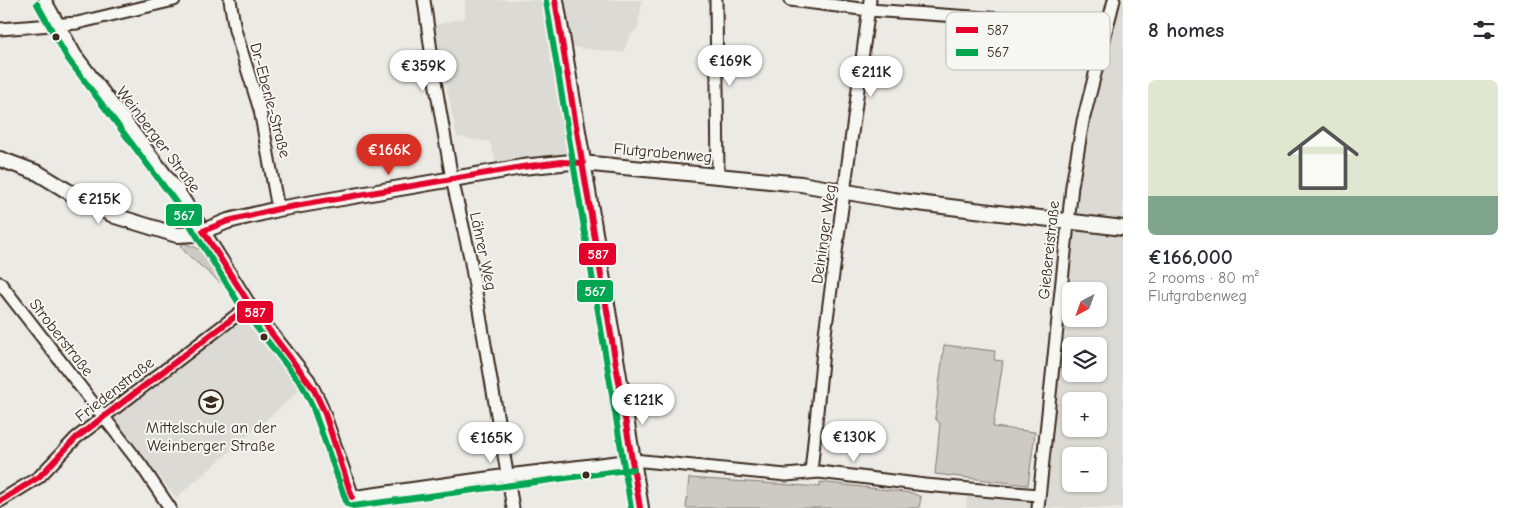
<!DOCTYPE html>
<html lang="en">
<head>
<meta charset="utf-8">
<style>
	:root { --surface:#fff; --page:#f2f2f3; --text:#2b2b33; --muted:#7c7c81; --line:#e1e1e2; --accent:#d93025 }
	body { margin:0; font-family:"Comic Neue",sans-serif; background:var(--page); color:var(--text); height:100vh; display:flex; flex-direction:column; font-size:19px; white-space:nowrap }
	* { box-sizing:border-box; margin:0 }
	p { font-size:16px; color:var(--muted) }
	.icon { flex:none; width:28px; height:28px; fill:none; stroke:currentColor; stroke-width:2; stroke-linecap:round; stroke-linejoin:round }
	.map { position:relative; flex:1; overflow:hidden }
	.sheet { display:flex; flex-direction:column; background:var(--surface); width:400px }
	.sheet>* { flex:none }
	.needle { width:32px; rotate:221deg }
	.tools { position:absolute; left:1062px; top:282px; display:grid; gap:10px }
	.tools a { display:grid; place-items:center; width:45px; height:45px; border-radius:8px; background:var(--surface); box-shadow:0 1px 4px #0004; font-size:25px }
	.price { position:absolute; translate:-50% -42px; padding:0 11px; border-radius:18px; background:#fff; color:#222; font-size:16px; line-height:32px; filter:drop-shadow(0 1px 2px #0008) }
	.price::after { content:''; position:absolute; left:50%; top:30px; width:15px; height:11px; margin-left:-8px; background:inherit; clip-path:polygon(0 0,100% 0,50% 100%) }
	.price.on { background:var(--accent); color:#fff }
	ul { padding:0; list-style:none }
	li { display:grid; align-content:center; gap:10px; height:265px; padding:0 25px }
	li+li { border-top:1px solid var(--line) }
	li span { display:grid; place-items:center; height:155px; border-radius:8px; color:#555 }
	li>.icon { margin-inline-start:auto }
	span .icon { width:90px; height:90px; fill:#fffc; stroke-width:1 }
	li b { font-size:21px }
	h2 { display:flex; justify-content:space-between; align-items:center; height:60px; padding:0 25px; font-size:21px }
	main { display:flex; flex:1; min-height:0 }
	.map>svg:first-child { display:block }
	.built { fill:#dcdad4; fill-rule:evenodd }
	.green { fill:#cdcac4; stroke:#847a71 }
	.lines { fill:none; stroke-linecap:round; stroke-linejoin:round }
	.minor-casing { stroke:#3b2a1e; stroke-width:15 }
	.tertiary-casing { stroke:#3b2a1e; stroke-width:18 }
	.secondary-casing { stroke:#3b2a1e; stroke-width:20 }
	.minor { stroke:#f6f6f2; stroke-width:11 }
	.tertiary { stroke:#f6f6f2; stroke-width:14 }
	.secondary { stroke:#f6f6f2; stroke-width:16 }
	.bus-1-casing { stroke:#f6f6f2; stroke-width:10 }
	.bus-2-casing { stroke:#f6f6f2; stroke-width:10 }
	.bus-1 { stroke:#e4002b; stroke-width:6 }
	.bus-2 { stroke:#00a651; stroke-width:6 }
	.bus-dot { fill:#3b2a1e; stroke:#f6f6f2; stroke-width:2 }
	.labels { text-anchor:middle; stroke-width:4; stroke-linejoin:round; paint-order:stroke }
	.street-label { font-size:16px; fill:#3b2a1e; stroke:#f6f6f2 }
	.poi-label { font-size:16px; fill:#3b2a1e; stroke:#f6f6f2 }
	.key { fill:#f6f6f2; stroke:#beb9b2; stroke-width:1 }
	.key-label { font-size:14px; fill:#3b2a1e }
	.line-badge { stroke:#f6f6f2; stroke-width:2 }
	.badge-label { font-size:14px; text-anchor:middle; font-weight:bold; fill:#fff }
</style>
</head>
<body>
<main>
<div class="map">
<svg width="1123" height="508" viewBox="0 0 1123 508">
	<rect width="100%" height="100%" fill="#ebeae5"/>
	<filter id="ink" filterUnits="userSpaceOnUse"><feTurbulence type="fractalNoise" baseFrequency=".02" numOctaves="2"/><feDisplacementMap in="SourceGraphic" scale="10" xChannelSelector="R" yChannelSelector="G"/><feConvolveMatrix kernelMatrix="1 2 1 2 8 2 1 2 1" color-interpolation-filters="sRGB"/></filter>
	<g filter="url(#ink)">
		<path class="built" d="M465 0H545L568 153 497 167 490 142 457 137 434 25 465 18Z
			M566 0H642L638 28 630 36 623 53 571 47Z
			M1120 0H1123V224L1076 218 1079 182 1087 139Z
			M1074 227 1123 234V508H966L967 495 1045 501ZM1071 291H1099V319H1071ZM1071 346H1099V374H1071ZM1071 401H1099V429H1071ZM1071 456H1099V484H1071Z
			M248 314 305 386 176 498 114 418Z"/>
		<path class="green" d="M184 243 212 254 239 299 187 254 180 246Z
			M944 345 995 351 994 360 1003 361 993 427 1035 432 1028 485 935 474 940 424 935 418Z
			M689 478 820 487V482L912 493 921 497 919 508H686Z"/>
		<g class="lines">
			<g class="minor-casing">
				<path id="minor" d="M45 0 75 54 182 196 250 305 309 380 320 402 357 508
					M230 0 235 30 260 110 278 209
					M424 0 436 87 452 179 470 257 513 508
					M716 0 718 175
					M790 0 869 10 1107 26
					M0 29 77 23 174 0
					M0 283 141 465 170 508
					M811 472 824 341 870 0
					M352 497 508 475 633 460 786 475 819 472 925 485 1038 495
					M0 501 39 477 76 438 250 305
					M1038 508 1072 186 1083 121 1114 0"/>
			</g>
			<g class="tertiary-casing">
				<path id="tertiary" d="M0 159 38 173 84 201 115 216 177 235 196 234 228 221 278 209 522 167 571 162 801 184 893 200 1123 228"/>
			</g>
			<g class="secondary-casing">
				<path id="secondary" d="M555 0 640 508"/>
			</g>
			<use href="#minor" class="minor"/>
			<use href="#tertiary" class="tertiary"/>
			<use href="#secondary" class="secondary"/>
			<g class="bus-1-casing">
				<path id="bus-1" d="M555 0 640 508
					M352 497 324 411 313 388 250 305 203 231 228 221 278 209 522 167 561 162 583 163
					M0 501 39 477 76 438 250 305"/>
			</g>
			<g class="bus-2-casing">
				<path id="bus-2" d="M546 1 631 508
					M37 4 68 59 175 201 243 310 302 385 312 405 347 504 353 506 634 469"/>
			</g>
			<use href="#bus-1" class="bus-1"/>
			<use href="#bus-2" class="bus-2"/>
		</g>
	</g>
	<defs>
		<g id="school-ring" transform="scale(1.25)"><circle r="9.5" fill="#f6f6f2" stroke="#3b2a1e" stroke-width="1.5"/><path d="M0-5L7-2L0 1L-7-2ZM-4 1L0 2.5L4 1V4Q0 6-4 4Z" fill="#3b2a1e"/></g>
	</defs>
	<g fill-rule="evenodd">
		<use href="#school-ring" x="211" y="402"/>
	</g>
	<g class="bus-dot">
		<circle cx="56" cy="37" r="4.5"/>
		<circle cx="264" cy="337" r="4.5"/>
		<circle cx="586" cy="475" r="4.5"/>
	</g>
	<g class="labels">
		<g class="street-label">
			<text transform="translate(271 100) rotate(75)" y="6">Dr.-Eberle-Straße</text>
			<text transform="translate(159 139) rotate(53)" y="6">Weinberger Straße</text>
			<text transform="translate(663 152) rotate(5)" y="6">Flutgrabenweg</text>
			<text transform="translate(823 234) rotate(-82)" y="6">Deininger Weg</text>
			<text transform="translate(1048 250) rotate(-84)" y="6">Gießereistraße</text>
			<text transform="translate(484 251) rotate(78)" y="6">Lährer Weg</text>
			<text transform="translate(62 337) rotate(52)" y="6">Stroberstraße</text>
			<text transform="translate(114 389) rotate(-38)" y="6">Friedenstraße</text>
		</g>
		<g class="poi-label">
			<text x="211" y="433">Mittelschule an der<tspan x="211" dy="18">Weinberger Straße</tspan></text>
		</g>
	</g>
	<rect x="946" y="12" width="164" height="58" rx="8" class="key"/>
	<rect x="956" y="27" width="22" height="6" fill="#e4002b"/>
	<rect x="956" y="49" width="22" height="7" fill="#00a651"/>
	<g class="key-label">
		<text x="987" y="35">587</text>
		<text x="987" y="57">567</text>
	</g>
	<g class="line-badge">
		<rect x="165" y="203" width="38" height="24" rx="5" fill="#00a651"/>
		<rect x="578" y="242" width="39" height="24" rx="5" fill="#e4002b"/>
		<rect x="576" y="279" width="38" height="24" rx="5" fill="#00a651"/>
		<rect x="236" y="300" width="38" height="24" rx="5" fill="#e4002b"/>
	</g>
	<g class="badge-label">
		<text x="184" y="220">567</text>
		<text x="598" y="259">587</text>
		<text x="595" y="296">567</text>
		<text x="255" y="317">587</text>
	</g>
</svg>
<div class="tools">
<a><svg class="needle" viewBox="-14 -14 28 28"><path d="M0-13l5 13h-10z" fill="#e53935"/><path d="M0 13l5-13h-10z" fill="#7c7c81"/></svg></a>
<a><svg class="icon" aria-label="layers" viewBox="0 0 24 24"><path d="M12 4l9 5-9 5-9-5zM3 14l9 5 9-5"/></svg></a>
<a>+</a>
<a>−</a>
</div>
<b class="price" style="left:730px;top:87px">€169K</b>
<b class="price" style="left:423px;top:92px">€359K</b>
<b class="price" style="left:871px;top:98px">€211K</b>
<b class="price on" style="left:389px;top:176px">€166K</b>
<b class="price" style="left:99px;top:225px">€215K</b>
<b class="price" style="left:643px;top:426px">€121K</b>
<b class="price" style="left:854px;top:463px">€130K</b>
<b class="price" style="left:491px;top:464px">€165K</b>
</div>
<section class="sheet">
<h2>8 homes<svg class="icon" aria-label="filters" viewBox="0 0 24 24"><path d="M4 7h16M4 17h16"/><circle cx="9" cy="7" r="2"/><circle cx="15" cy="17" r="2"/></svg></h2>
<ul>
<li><span style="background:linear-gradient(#dfe7d0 75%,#7fa58c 0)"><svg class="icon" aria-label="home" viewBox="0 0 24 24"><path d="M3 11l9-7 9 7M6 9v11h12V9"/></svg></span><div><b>€166,000</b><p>2 rooms · 80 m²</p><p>Flutgrabenweg</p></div></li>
</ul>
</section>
</main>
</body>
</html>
